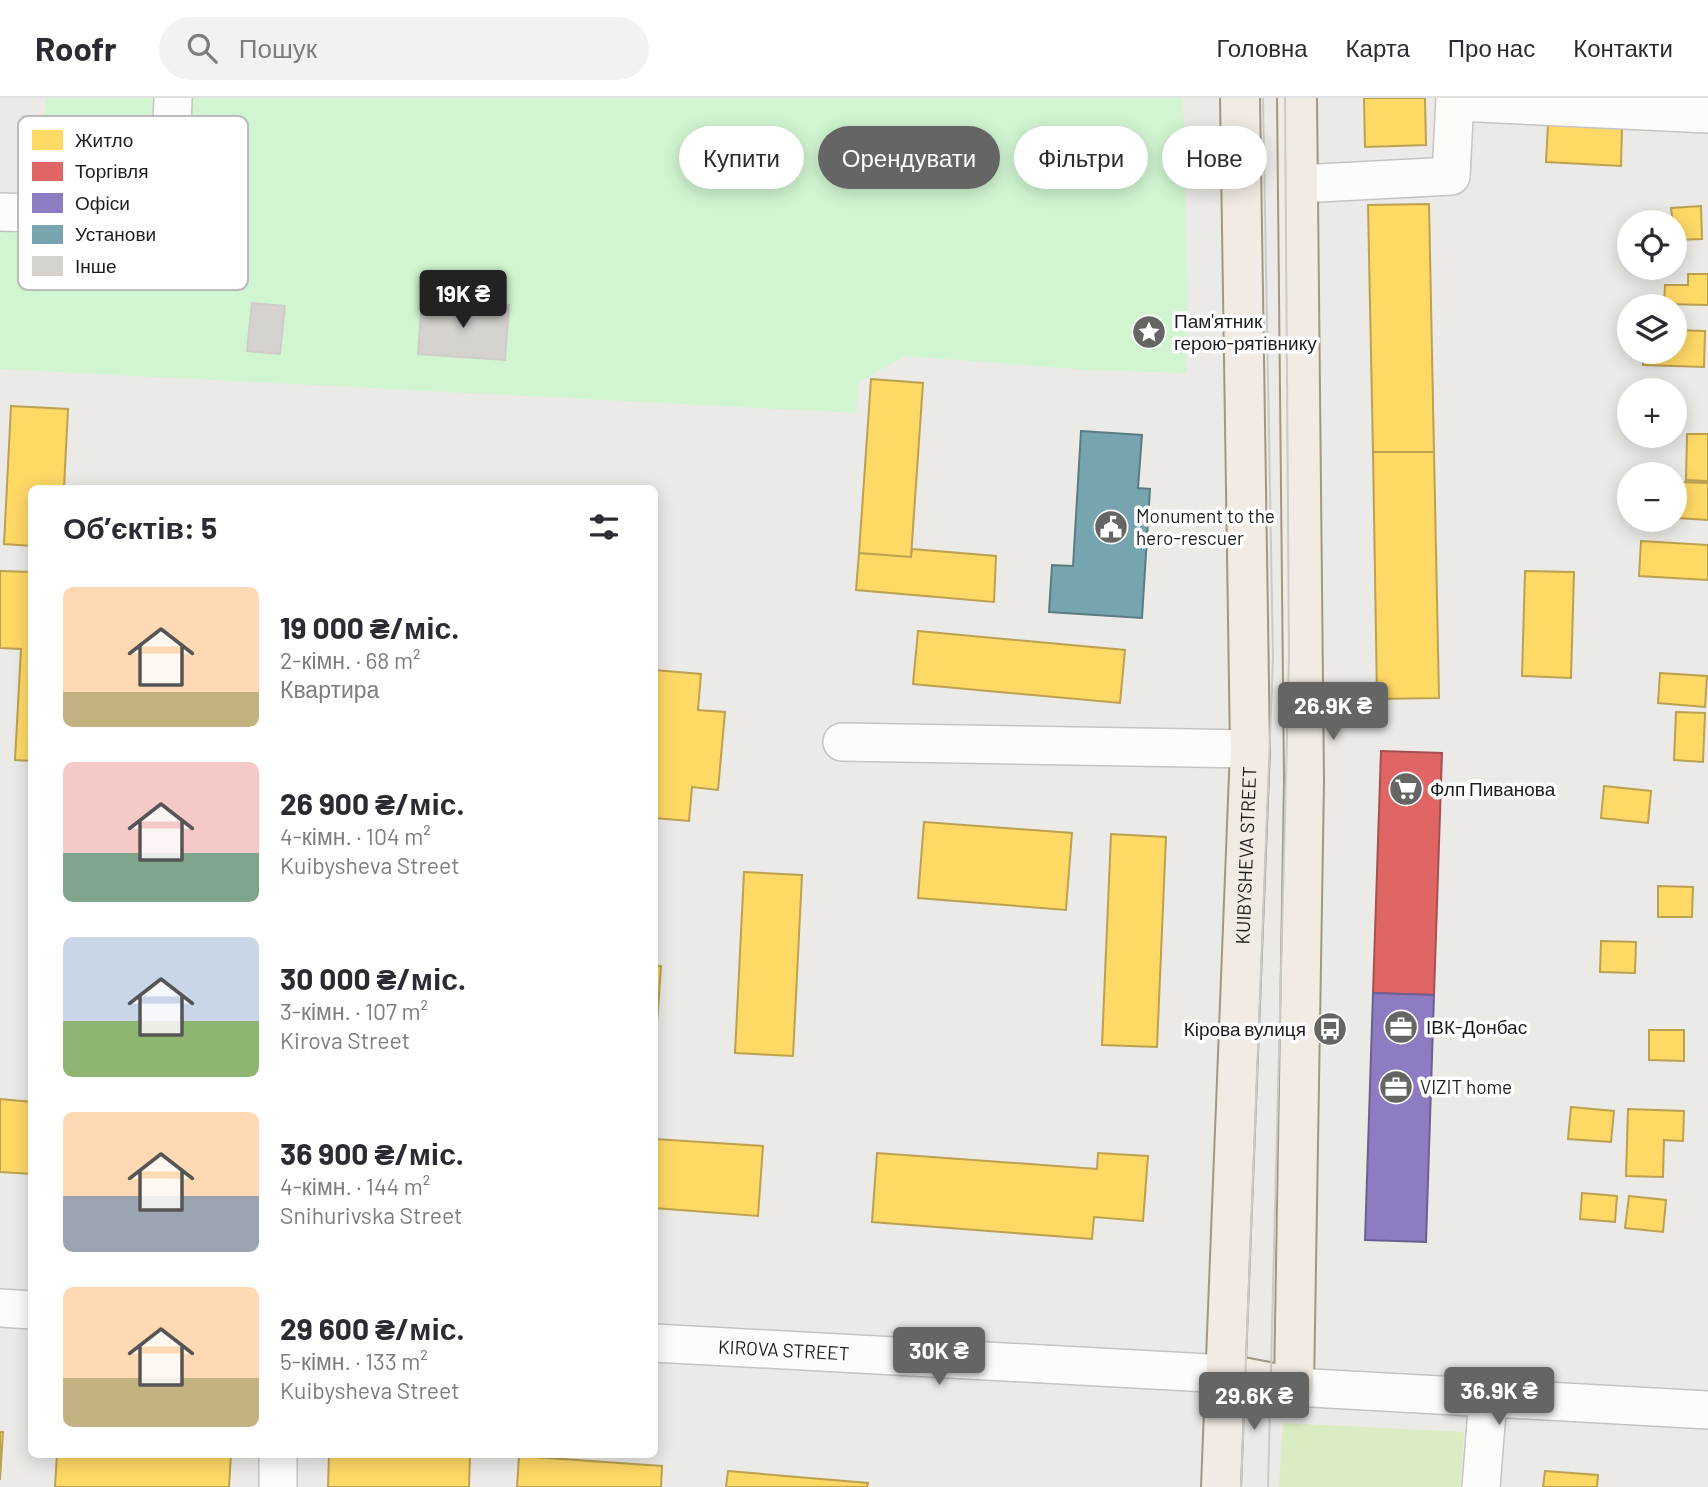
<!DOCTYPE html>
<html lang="uk">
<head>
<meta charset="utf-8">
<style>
	:root { --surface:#fff; --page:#f2f2f3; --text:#2b2b33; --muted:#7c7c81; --line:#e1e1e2; --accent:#656563 }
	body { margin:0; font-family:Barlow,sans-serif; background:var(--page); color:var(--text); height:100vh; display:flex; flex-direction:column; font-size:26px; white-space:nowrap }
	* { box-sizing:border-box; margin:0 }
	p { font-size:23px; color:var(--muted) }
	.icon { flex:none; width:38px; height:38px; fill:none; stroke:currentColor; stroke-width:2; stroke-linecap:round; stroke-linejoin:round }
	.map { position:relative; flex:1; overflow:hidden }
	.sheet { position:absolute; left:28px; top:387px; width:630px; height:973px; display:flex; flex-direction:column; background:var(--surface); border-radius:10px; box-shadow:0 4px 18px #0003 }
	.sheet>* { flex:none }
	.guide { position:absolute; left:679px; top:28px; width:665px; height:63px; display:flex; gap:14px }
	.fabs { position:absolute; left:1617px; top:112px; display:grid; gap:14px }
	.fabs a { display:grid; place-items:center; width:70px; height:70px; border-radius:50%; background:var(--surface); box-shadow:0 4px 18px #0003; font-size:35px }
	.price { position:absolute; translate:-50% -60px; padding:0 16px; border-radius:7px; background:var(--accent); color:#fff; font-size:23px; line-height:46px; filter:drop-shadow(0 2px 4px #0008) }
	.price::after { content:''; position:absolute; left:50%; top:42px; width:21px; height:16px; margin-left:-10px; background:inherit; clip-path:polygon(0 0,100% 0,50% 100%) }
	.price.on { background:#222; color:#fff }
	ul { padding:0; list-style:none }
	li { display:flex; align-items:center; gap:21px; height:175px; padding:0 35px }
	li span { display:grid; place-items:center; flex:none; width:196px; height:140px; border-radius:10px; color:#555 }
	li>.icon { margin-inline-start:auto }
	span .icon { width:84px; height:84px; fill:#fffc; stroke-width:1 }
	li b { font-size:30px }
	h2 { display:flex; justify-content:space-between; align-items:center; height:84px; padding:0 35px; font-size:30px }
	.chip { padding:0 24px; border-radius:32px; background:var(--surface); box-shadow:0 4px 18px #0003; font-size:24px; line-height:63px }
	.chip.on { background:var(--accent); color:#fff }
	header { display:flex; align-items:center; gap:42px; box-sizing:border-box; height:98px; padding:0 35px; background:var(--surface); border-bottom:2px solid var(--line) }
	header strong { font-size:33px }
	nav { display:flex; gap:38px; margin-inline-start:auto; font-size:24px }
	.search { width:490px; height:63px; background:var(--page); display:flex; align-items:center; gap:18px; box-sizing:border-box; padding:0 24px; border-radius:38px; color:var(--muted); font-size:26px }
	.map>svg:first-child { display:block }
	.grass { fill:#d9ecc2 }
	.park { fill:#d1f5d1 }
	.homes { fill:#ffd966; stroke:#bba150; stroke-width:2 }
	.shops { fill:#e06666; stroke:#a65050; stroke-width:2 }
	.offices { fill:#8e7cc3; stroke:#6c6091; stroke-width:2 }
	.public { fill:#76a5af; stroke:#5b7c83; stroke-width:2 }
	.building { fill:#d5d2ce; stroke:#cfcbc7; stroke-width:2 }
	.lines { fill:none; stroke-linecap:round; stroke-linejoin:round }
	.minor-casing { stroke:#c4c4c2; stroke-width:40 }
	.major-casing { stroke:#a29882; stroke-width:42 }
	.minor { stroke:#fcfcfb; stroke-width:37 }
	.major { stroke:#f1ebe3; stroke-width:38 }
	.tram { stroke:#cacac9; stroke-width:2 }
	.labels { text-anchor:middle; stroke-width:7; stroke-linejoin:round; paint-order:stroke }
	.poi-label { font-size:19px; fill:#1d1d1d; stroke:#fff; text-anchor:start }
	.street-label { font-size:19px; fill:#1d1d1d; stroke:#fff }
	.key { fill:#fff; stroke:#bbb; stroke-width:2 }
	.key-label { font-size:19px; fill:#1d1d1d }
</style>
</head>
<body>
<header>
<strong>Roofr</strong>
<div class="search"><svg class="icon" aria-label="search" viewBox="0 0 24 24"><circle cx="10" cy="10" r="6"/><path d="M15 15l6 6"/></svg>Пошук</div>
<nav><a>Головна</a><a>Карта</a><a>Про нас</a><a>Контакти</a></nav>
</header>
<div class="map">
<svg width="1708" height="1389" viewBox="0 0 1708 1389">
	<rect width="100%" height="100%" fill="#eceae6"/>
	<path class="grass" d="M1283 1325 1464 1334 1460 1389H1279Z"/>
	<path class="park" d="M46 0H1183L1188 199 1186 275 1088 272 905 258 858 285 856 315 0 271V103L42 104Z"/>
	<path class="homes" d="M1364 0H1425L1426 47 1365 49Z
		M1548 26 1622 29 1621 68 1546 64Z
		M1429 106 1434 354H1373L1368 107Z
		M1701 108 1702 141 1675 142 1671 110Z
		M1688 176H1708V207L1664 206 1665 187H1688Z
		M1675 232 1705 233 1704 269 1643 267V254H1675Z
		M871 281 923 285 911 459 859 455Z
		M11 308 68 311 64 390H32V448L4 446Z
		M1687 336H1708V383L1686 382Z
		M1373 354H1434L1439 600 1377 601Z
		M1678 384 1708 385V422L1677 420Z
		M1641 443 1708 447V482L1639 478Z
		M912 451 996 458 994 504 856 492 859 455 911 459Z
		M0 473 32 474V663L15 662 21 551 0 550Z
		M1525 473 1574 474 1571 580 1522 578Z
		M918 533 1125 552 1120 605 913 586Z
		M654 572 701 576 698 612 725 614 718 692 692 689 689 723 654 720Z
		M1660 575 1707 578 1705 609 1658 605Z
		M1676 614 1705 615 1703 664 1674 662Z
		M1604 688 1651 693 1648 725 1601 720Z
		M924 724 1072 735 1066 812 918 800Z
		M1111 736 1166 739 1157 949 1102 947Z
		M744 774 802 777 793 958 735 955Z
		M1658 788 1693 789 1692 819H1658Z
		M1601 843 1636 844 1635 875 1600 874Z
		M654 868H661L657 925H654Z
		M1649 932H1684V963L1649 962Z
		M0 1001 32 1004V1076L0 1074Z
		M1571 1009 1614 1013 1611 1044 1568 1041Z
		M1628 1011 1684 1013 1683 1043 1664 1042 1663 1079 1626 1078Z
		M654 1041 763 1048 758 1118 654 1110Z
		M877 1055 1097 1071 1098 1055 1148 1058 1143 1123 1094 1119 1092 1141 872 1124Z
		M1582 1095 1617 1098 1615 1124 1580 1121Z
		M1629 1098 1666 1102 1663 1134 1625 1130Z
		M0 1334H3L0 1382Z
		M57 1356H231L229 1389H55Z
		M329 1356 470 1357 469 1389H328Z
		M519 1358 662 1368 661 1389H517Z
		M728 1373 868 1385 867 1389H726Z
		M1545 1373 1598 1377 1597 1389H1543Z"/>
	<path class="shops" d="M1381 653 1442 655 1434 897 1373 895Z"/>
	<path class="offices" d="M1373 895 1434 897 1426 1144 1365 1142Z"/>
	<path class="public" d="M1081 333 1142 337 1138 390 1150 391 1142 520 1049 514 1052 467 1073 468Z"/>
	<path class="building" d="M422 201 509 207 505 262 418 256Z
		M252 205 285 208 280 256 247 253Z"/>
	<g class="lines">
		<g class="minor-casing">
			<g id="minor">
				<path d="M1456 4 1708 16"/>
				<path d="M1300 86 1451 78 1455 0"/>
				<path d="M0 114 169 119 173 0"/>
				<path d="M842 644 1250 651"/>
				<path d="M0 1210 32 1212"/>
				<path id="s1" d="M654 1245 1227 1276"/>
				<path d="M1294 1289 1708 1312"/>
				<path d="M278 1389V1356"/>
				<path d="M1481 1389 1488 1300"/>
			</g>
		</g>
		<g class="major-casing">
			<g id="major">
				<path d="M1227 1276 1294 1289 1304 683 1297 0"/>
				<path id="s2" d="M1221 1389 1250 651 1240 0"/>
			</g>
		</g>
		<use href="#minor" class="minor"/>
		<use href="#major" class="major"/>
		<path class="tram" d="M1241 1389 1273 561 1263 0
			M1268 1389 1289 559 1285 0"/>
	</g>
	<defs>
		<g id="sight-disc" transform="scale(1.75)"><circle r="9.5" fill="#656563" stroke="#fff"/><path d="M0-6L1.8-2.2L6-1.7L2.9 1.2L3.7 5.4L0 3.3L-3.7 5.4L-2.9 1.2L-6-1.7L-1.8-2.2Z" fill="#fff"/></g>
		<g id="civic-disc" transform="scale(1.75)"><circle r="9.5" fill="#656563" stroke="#fff"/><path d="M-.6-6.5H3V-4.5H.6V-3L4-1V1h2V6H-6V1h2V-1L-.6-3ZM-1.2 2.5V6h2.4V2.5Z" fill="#fff"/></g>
		<g id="supermarket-disc" transform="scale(1.75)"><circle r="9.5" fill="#656563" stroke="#fff"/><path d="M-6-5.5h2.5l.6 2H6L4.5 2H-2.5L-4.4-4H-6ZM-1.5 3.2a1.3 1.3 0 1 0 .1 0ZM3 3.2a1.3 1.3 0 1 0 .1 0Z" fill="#fff"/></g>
		<g id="office-disc" transform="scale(1.75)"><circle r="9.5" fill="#656563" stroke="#fff"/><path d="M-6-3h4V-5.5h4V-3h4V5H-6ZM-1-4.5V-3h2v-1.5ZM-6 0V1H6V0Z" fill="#fff"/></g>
		<g id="bus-disc" transform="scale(1.75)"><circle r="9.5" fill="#656563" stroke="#fff"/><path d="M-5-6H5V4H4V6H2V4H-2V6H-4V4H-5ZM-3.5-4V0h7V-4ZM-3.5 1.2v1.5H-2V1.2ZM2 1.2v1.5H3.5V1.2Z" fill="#fff"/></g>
	</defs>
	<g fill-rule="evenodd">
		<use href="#sight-disc" x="1149" y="234"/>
		<use href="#civic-disc" x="1111" y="429"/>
		<use href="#supermarket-disc" x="1406" y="691"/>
		<use href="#office-disc" x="1401" y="929"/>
		<use href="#bus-disc" x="1330" y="931"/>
		<use href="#office-disc" x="1396" y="989"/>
	</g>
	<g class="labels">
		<g class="poi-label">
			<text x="1174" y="230">Пам'ятник<tspan x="1174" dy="22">герою-рятівнику</tspan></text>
			<text x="1136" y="425">Monument to the<tspan x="1136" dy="22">hero-rescuer</tspan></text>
			<text x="1430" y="698">Флп Пиванова</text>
			<text x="1426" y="936">ІВК-Донбас</text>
			<text x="1306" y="938" text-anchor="end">Кірова вулиця</text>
			<text x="1420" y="996">VIZIT home</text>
		</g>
		<g class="street-label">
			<text dy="7" stroke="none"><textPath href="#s2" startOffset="632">KUIBYSHEVA STREET</textPath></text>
			<text dy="7" stroke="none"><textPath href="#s1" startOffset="130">KIROVA STREET</textPath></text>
		</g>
	</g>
	<rect x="18" y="18" width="230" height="174" rx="10" class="key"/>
	<rect x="32" y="32" width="31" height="20" fill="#ffd966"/>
	<rect x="32" y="64" width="31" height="19" fill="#e06666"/>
	<rect x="32" y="95" width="31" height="20" fill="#8e7cc3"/>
	<rect x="32" y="127" width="31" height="19" fill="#76a5af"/>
	<rect x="32" y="158" width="31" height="20" fill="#d5d2ce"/>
	<g class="key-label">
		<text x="75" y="49">Житло</text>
		<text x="75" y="80">Торгівля</text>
		<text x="75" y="112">Офіси</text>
		<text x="75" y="143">Установи</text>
		<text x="75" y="175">Інше</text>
	</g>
</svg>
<div class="fabs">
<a><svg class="icon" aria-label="locate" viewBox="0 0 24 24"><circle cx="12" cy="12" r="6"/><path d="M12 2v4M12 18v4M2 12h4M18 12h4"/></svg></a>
<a><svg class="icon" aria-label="layers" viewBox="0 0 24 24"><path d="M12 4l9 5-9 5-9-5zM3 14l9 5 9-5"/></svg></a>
<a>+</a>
<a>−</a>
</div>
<b class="price on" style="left:463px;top:232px">19K ₴</b>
<b class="price" style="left:1333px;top:644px">26.9K ₴</b>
<b class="price" style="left:939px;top:1289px">30K ₴</b>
<b class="price" style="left:1499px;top:1329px">36.9K ₴</b>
<b class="price" style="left:1254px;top:1334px">29.6K ₴</b>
<div class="guide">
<a class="chip">Купити</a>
<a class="chip on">Орендувати</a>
<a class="chip">Фільтри</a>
<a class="chip">Нове</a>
</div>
<section class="sheet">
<h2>Об’єктів: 5<svg class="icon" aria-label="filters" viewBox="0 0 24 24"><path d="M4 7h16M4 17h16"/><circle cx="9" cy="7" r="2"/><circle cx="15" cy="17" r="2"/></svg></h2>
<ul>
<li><span style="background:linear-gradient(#ffd9b3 75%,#c2b280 0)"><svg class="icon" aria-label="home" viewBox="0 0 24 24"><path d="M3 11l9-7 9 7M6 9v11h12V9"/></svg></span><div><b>19 000 ₴/міс.</b><p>2-кімн. · 68 m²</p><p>Квартира</p></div></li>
<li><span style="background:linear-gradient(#f6c9c9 65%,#7fa58c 0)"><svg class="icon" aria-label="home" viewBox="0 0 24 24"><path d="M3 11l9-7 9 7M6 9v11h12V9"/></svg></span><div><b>26 900 ₴/міс.</b><p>4-кімн. · 104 m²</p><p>Kuibysheva Street</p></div></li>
<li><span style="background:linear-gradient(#c9d6e8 60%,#8fb573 0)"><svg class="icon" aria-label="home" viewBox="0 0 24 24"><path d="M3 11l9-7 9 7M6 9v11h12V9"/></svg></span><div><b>30 000 ₴/міс.</b><p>3-кімн. · 107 m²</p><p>Kirova Street</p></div></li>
<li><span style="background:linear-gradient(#ffd9b3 60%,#9aa5b1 0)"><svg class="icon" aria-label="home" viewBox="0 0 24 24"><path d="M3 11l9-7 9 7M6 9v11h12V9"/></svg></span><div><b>36 900 ₴/міс.</b><p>4-кімн. · 144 m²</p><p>Snihurivska Street</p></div></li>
<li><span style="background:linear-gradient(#ffd9b3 65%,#c2b280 0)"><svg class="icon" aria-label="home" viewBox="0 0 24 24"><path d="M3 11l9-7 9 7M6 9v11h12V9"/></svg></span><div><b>29 600 ₴/міс.</b><p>5-кімн. · 133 m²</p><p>Kuibysheva Street</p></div></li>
</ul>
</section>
</div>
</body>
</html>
